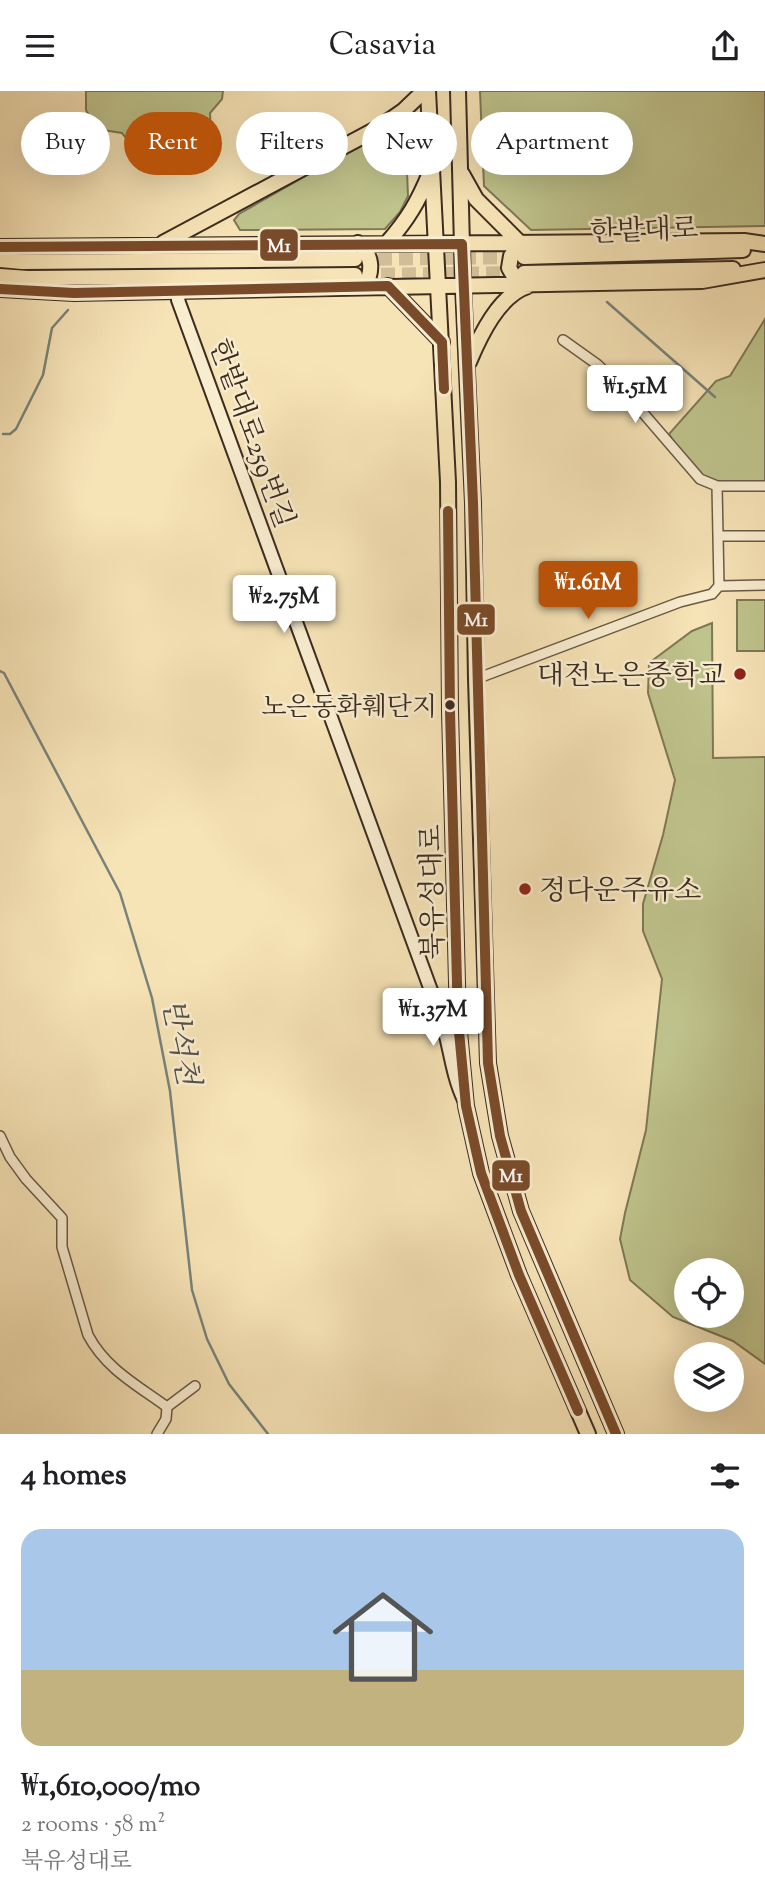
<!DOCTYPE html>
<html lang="en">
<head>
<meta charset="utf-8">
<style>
	:root { --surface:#fff; --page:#f2f2f2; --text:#202124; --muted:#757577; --accent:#b45309 }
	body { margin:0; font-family:"Sorts Mill Goudy","Noto Serif KR",serif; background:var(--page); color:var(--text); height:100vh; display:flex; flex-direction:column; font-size:26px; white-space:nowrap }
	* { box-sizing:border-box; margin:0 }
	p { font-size:23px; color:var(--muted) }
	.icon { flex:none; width:38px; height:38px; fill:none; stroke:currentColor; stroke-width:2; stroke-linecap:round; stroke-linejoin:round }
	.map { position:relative; height:1343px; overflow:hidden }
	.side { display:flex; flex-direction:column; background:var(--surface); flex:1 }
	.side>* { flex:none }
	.top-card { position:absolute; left:21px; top:21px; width:724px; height:63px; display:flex; gap:14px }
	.buttons { position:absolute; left:674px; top:1167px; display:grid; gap:14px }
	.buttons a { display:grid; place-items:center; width:70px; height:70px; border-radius:50%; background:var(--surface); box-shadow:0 7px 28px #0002; font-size:35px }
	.price { position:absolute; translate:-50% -60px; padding:0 16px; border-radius:7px; background:#fff; color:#222; font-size:23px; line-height:46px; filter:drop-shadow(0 2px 4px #0008) }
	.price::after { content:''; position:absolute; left:50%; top:42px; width:21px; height:16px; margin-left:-10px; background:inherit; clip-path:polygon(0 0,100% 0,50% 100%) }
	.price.current { background:var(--accent); color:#fff }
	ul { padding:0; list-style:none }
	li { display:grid; align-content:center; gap:14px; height:371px; padding:0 21px }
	li span { display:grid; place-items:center; height:217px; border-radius:21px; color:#555 }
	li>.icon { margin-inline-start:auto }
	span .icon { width:126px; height:126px; fill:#fffc; stroke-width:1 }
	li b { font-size:30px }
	h2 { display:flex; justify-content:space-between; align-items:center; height:84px; padding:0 21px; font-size:30px }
	.chip { padding:0 24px; border-radius:32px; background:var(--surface); box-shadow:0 7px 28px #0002; font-size:24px; line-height:63px }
	.chip.current { background:var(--accent); color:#fff }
	header { display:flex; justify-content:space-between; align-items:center; height:91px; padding:0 21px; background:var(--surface); font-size:32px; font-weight:600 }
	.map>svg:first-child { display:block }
	.green { fill:#bfc38c; stroke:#7e7856; stroke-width:2; fill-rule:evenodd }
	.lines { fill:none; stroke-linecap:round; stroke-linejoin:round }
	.stream { stroke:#77837a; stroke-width:2.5 }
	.primary-tunnel { stroke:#d1be98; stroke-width:14; stroke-dasharray:14 7; stroke-linecap:butt }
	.street-casing { stroke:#6a5a46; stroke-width:12 }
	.secondary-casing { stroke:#3c2c20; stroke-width:16 }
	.primary-casing { stroke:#3c2c20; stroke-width:18 }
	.street { stroke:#f9edd0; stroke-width:9 }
	.secondary { stroke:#f9edd0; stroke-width:12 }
	.primary { stroke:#f6e3b6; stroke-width:14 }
	.bus-1-casing { stroke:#f9edd0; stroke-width:16 }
	.bus-1 { stroke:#7a4b2a; stroke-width:10 }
	.poi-dot { fill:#8f2418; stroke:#f9edd0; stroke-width:2.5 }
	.bus-dot { fill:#3c2c20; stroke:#f9edd0; stroke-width:2.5 }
	.labels { text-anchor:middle; stroke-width:5; stroke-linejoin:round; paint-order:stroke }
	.bus-label { font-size:26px; fill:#3c2c20; stroke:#f9edd0; text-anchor:end }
	.street-label { font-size:28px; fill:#3c2c20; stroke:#f9edd0 }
	.poi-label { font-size:28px; fill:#3c2c20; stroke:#f9edd0; text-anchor:end }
	.water-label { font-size:30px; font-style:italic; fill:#555046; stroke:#f9edd0 }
	.line-badge { stroke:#f9edd0; stroke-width:2.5 }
	.badge-label { font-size:19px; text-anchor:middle; font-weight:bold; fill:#fff }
</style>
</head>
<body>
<header><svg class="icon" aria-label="menu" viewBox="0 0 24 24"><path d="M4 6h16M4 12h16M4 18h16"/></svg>Casavia<svg class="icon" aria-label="share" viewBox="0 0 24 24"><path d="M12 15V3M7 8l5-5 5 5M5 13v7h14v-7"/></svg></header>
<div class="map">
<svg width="765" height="1343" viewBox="0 0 765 1343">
	<rect width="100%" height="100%" fill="#f6e3b6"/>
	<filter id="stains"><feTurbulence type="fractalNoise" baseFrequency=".00286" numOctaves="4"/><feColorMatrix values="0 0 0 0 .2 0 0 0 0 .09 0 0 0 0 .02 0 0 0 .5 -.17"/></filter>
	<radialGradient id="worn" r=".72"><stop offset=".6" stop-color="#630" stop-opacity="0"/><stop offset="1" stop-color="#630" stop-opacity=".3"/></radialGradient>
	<path class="green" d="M86 0H223L222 8 210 22 212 62C176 72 147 76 122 42L96 38 86 19Z
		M480 0H765V135L531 139 484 95Z
		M405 28 408 105 400 121 385 138 240 139 234 129 239 123Z
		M765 228V391C752 391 738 394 726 393 698 391 682 364 669 343L716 290 730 285Z
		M737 509H765V560H737Z
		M712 532 713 667 765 666V1273L733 1250 673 1226 630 1189 620 1148 625 1122 646 1039 662 888 643 840V813L663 744 675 689 648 602 649 572 692 540ZM686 1180H732V1225H686Z"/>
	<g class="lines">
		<path class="stream" d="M607 211 715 306
			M3 343H10L16 338 43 284 52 237 68 219
			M0 580 4 582 120 802 152 907 170 1000 192 1199 207 1248 229 1293 268 1343"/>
		<path class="primary-tunnel" d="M357 168 523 166
			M360 184 522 182"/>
		<g class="street-casing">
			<path id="street" d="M563 249 598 274 619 294 700 388 717 395H765
				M717 395 719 495 765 494
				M718 445H765
				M476 588 680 511 712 503 719 495
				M0 1045 10 1066 26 1088 62 1127V1156L88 1244C106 1278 137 1294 167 1316L166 1328 157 1343
				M167 1316 195 1295"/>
		</g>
		<g class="secondary-casing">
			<path id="secondary" d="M180 199 178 209 440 924C450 952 451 982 464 1009"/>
		</g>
		<g class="primary-casing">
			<path id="primary" d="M428 0 448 391 450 620 458 930 466 1015 481 1082 519 1184 588 1343
				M458 0 463 194 473 412 476 588 488 972 500 1045 521 1120 616 1343
				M462 83 476 108 521 153 511 165 509 177 516 189 525 193
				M163 152 380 36 403 20 424 0
				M358 152C372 163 374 180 364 196
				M387 152C408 128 418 111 430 82
				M0 156 744 150 765 153
				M524 166 743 159
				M0 169 22 171 355 168
				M524 182 733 178
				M0 185 28 187 355 184
				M388 195 442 251
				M0 198 74 202 702 190 765 179
				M469 271C480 245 499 204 528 195"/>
		</g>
		<use href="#street" class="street"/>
		<use href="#secondary" class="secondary"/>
		<use href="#primary" class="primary"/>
		<g class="bus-1-casing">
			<path id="bus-1" d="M0 156 462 153 473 412 488 972 500 1045 521 1120 616 1343
				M0 198 74 202 388 195 442 251 444 298
				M448 420 450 620 458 930 466 1015 481 1082 519 1184 578 1320"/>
		</g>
		<use href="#bus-1" class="bus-1"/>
	</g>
	<g class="poi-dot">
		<circle cx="740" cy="583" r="7"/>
		<circle cx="525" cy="798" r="7"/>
	</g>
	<circle class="bus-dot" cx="450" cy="614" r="6"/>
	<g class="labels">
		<g class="bus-label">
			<text x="437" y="624">노은동화훼단지</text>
		</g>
		<g class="street-label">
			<text transform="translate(644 138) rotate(-2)" y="10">한밭대로</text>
			<text transform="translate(253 342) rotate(70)" y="10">한밭대로259번길</text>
			<text transform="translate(431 801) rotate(-91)" y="10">북유성대로</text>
		</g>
		<g class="poi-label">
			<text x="726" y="593">대전노은중학교</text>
			<text x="539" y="808" text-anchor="start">정다운주유소</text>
		</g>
		<g class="water-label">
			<text transform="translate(181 951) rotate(79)" y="10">반석천</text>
		</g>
	</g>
	<g class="line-badge">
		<rect x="259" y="137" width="40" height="34" rx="7" fill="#7a4b2a"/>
		<rect x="456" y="512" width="40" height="33" rx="7" fill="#7a4b2a"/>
		<rect x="491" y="1068" width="40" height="33" rx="7" fill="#7a4b2a"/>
	</g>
	<g class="badge-label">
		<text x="279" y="161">M1</text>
		<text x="476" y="535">M1</text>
		<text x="511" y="1091">M1</text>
	</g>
	<rect width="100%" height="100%" filter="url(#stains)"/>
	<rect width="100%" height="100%" fill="url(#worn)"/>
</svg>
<div class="buttons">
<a><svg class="icon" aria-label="locate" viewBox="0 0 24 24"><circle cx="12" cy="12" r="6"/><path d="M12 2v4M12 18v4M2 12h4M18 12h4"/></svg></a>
<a><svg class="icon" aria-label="layers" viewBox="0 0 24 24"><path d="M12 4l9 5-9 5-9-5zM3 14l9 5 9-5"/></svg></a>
</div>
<b class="price" style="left:635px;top:334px">₩1.51M</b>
<b class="price current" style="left:588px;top:530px">₩1.61M</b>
<b class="price" style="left:284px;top:544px">₩2.75M</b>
<b class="price" style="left:433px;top:957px">₩1.37M</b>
<div class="top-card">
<a class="chip">Buy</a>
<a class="chip current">Rent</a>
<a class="chip">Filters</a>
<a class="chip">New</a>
<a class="chip">Apartment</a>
</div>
</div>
<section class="side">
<h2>4 homes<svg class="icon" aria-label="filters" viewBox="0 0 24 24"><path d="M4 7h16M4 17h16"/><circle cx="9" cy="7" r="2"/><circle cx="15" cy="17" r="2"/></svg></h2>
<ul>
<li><span style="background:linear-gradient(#a9c7e8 65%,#c2b280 0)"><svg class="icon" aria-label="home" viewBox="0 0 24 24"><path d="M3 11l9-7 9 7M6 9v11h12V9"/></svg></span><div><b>₩1,610,000/mo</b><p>2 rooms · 58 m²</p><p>북유성대로</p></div></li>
</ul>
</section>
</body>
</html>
